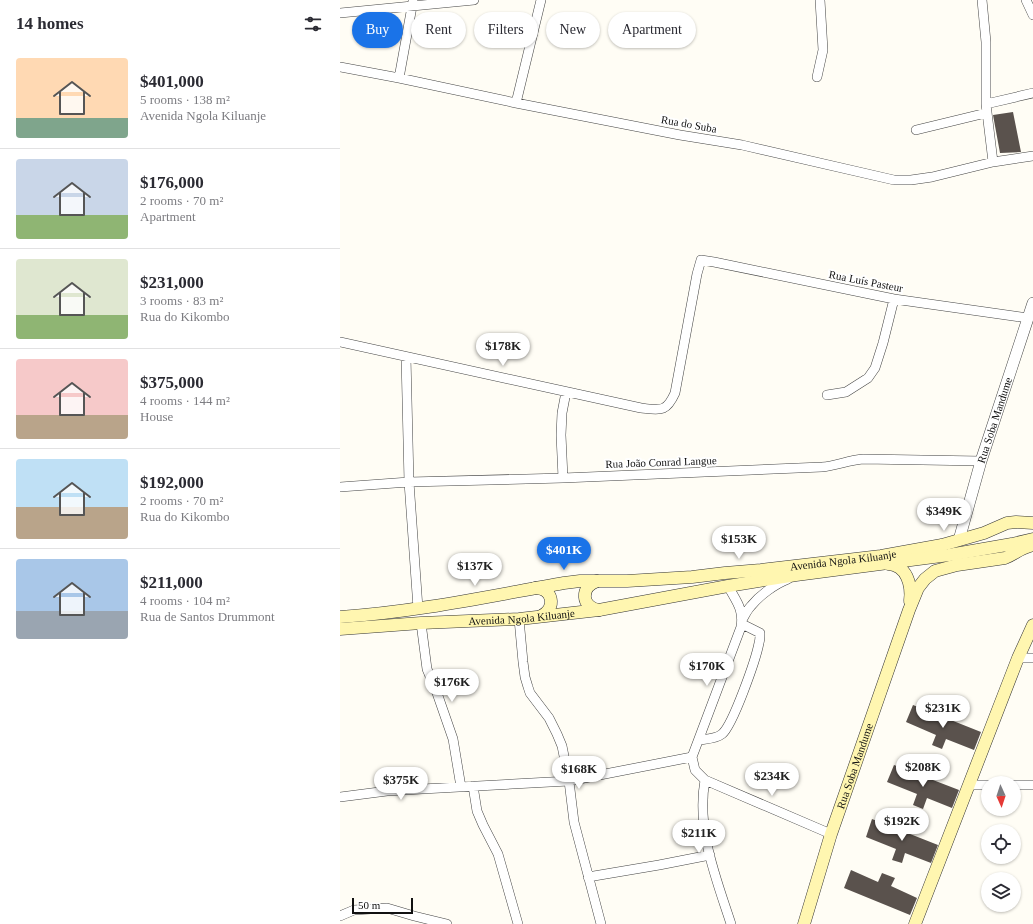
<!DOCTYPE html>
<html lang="en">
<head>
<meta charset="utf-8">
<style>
	:root { --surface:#fff; --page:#f7f7f7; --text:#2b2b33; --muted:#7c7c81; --line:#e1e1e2; --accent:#1a73e8 }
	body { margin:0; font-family:"Times New Roman",serif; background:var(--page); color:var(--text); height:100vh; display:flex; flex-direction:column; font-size:15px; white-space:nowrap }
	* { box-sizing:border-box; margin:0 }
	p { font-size:13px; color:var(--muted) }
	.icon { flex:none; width:22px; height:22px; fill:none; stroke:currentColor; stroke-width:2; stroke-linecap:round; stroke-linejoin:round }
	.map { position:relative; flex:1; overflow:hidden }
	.side { display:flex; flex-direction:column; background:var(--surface); width:340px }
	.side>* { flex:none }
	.guide { position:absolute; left:12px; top:12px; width:380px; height:36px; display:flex; gap:8px }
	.needle { width:26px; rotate:177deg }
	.buttons { position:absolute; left:641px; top:776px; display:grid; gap:8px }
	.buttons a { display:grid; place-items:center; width:40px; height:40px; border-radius:50%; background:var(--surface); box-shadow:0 1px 3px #0004; font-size:20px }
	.scale { position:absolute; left:12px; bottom:10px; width:61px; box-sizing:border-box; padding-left:4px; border:2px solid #111; border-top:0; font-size:11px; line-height:14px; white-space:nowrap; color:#111; -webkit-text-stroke:3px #fff; paint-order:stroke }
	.price { position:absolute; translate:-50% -34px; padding:0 9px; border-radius:14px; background:#fff; color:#222; font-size:13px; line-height:26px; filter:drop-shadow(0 1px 2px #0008) }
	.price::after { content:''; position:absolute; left:50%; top:24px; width:12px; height:9px; margin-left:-6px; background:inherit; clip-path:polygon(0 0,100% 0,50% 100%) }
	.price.current { background:var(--accent); color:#fff }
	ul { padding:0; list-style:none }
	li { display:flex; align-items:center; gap:12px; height:100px; padding:0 16px }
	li+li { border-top:1px solid var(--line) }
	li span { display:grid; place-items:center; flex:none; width:112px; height:80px; border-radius:4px; color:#555 }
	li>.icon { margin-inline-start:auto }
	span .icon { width:48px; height:48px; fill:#fffc; stroke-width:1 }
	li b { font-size:17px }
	h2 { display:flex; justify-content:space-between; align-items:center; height:48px; padding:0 16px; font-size:17px }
	.pill { padding:0 14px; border-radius:18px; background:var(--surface); box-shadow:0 1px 3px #0004; font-size:14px; line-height:36px }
	.pill.current { background:var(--accent); color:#fff }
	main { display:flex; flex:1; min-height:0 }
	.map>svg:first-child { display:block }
	.building { fill:#5a524d }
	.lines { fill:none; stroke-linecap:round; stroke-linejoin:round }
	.minor-casing { stroke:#444; stroke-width:10 }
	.tertiary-casing { stroke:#444; stroke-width:12 }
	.secondary-casing { stroke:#333; stroke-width:13 }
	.minor { stroke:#fff; stroke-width:9 }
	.tertiary { stroke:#fff; stroke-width:11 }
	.secondary { stroke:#fff6b0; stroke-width:12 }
	.labels { text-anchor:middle; stroke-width:4; stroke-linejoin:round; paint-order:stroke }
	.street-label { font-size:11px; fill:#111; stroke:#fff }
</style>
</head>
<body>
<main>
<section class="side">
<h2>14 homes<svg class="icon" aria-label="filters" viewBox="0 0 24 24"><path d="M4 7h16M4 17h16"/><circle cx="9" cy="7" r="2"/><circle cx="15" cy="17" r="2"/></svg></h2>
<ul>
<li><span style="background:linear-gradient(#ffd9b3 75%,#7fa58c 0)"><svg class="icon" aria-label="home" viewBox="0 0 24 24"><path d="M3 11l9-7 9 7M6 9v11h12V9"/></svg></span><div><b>$401,000</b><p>5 rooms · 138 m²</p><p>Avenida Ngola Kiluanje</p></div></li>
<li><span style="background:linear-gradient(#c9d6e8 70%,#8fb573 0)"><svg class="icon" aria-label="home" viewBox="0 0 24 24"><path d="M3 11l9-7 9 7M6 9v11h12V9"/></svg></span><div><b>$176,000</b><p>2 rooms · 70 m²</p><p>Apartment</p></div></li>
<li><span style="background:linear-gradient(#dfe7d0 70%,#8fb573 0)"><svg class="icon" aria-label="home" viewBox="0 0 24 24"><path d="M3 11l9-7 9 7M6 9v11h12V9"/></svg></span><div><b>$231,000</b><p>3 rooms · 83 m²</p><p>Rua do Kikombo</p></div></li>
<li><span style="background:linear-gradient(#f6c9c9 70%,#b9a48a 0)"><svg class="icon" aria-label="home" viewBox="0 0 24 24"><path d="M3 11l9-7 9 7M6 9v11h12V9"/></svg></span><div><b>$375,000</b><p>4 rooms · 144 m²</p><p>House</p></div></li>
<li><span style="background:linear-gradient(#bfe0f5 60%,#b9a48a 0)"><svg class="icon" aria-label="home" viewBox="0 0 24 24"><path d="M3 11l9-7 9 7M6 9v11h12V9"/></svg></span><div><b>$192,000</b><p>2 rooms · 70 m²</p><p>Rua do Kikombo</p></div></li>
<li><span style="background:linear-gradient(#a9c7e8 65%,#9aa5b1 0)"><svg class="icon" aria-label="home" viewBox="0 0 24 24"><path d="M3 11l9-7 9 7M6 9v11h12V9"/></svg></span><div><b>$211,000</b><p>4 rooms · 104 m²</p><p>Rua de Santos Drummont</p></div></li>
</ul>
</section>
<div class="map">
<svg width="693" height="924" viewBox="0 0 693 924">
	<rect width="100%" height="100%" fill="#fffdf5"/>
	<path class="building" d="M673 112 681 152 660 153 653 115Z
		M573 705 641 732 634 750 606 739 602 749 592 745 596 735 566 722Z
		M554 765 619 790 612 808 587 798 583 809 573 805 577 794 547 782Z
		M532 819 598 845 591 863 565 853 562 863 552 860 556 849 526 837Z
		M511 870 538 882 542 873 555 878 551 886 577 898 570 915 504 888Z"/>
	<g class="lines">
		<g class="minor-casing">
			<path id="minor" d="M642 0 646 42V104L653 162
				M686 0 693 15
				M0 13 134 0
				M0 67 59 78 176 103 340 135 402 145 554 180H571L592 177 653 162 693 156
				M477 77 483 50 480 0
				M59 78 73 1
				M176 103 201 0
				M646 104 693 93
				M576 130 646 113
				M0 342 301 408C320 410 326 413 335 393L357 274 361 260 374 262 554 299 688 318
				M66 357 69 482 78 608
				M487 395 506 392 528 378 535 368 543 343 554 299
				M223 478 221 435 222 413 226 392
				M0 487 69 482 223 478 482 467C496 466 509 460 523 459L641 461
				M388 586C396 601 404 609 401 627L352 757 355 770 365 780 491 834
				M179 619 183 662 185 677 188 687 190 693 209 718 217 734 222 746 229 781 234 822 261 924
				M402 620C405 615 407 610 411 606 420 595 435 584 448 579
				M81 623 87 669 97 693 113 739 121 787
				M678 658H693
				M359 740C366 739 376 739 382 734 393 725 416 659 419 643 420 640 420 636 420 633L402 624
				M365 780C356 829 376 878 391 924
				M629 785H648
				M674 785H693
				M133 786 137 811 143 825 158 854 178 924
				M0 797 47 791 82 789 229 781 352 757
				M248 877 319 865 370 855
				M0 916 14 910 47 908 74 916 107 924"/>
		</g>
		<g class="tertiary-casing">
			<g id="tertiary">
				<path id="s1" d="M619 540 641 461 693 303"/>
			</g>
		</g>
		<g class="secondary-casing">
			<g id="secondary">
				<path d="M548 564C567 565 572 585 570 601"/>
				<path d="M257 581C240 587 241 607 259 610"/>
				<path d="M195 588C213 588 217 608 201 616"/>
				<path id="s2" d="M0 617C76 612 150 596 224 583L240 581H287L352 577 385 573 421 570 541 556 602 545 644 533 667 523 676 522 693 523"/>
				<path id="s3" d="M0 629 81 623 179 619 259 610 388 586 456 575 609 555 672 544 693 539"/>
				<path id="s4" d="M464 924 491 834 569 610 578 588 585 579 595 571 617 565 665 558C675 554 679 549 690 546"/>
				<path d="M575 924 678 658 693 625"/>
			</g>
		</g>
		<use href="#minor" class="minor"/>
		<use href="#tertiary" class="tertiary"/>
		<use href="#secondary" class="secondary"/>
	</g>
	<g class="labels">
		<g class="street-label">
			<text transform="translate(349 124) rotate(10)" y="4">Rua do Suba</text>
			<text transform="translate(526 281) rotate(11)" y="4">Rua Luís Pasteur</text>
			<text dy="4" stroke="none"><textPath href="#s1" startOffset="125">Rua Soba Mandume</textPath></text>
			<text transform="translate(321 462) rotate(-2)" y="4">Rua João Conrad Langue</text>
			<text dy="4" stroke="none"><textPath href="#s2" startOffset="507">Avenida Ngola Kiluanje</textPath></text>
			<text dy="4" stroke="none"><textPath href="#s3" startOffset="182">Avenida Ngola Kiluanje</textPath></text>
			<text dy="4" stroke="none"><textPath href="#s4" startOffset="166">Rua Soba Mandume</textPath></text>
		</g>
	</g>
</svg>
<div class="buttons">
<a><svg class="needle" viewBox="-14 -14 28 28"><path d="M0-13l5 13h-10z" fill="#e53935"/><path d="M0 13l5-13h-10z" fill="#7c7c81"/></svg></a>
<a><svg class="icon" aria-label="locate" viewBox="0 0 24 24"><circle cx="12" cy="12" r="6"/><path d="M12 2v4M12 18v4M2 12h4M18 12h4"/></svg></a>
<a><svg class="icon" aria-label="layers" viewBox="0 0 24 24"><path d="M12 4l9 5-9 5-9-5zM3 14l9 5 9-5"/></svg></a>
</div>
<div class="scale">50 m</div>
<b class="price" style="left:163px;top:367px">$178K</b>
<b class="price" style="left:604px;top:532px">$349K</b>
<b class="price" style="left:399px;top:560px">$153K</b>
<b class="price current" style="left:224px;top:571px">$401K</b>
<b class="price" style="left:135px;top:587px">$137K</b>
<b class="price" style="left:367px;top:687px">$170K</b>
<b class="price" style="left:112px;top:703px">$176K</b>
<b class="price" style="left:603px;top:729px">$231K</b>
<b class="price" style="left:583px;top:788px">$208K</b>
<b class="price" style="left:239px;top:790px">$168K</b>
<b class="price" style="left:432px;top:797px">$234K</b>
<b class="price" style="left:61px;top:801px">$375K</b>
<b class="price" style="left:562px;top:842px">$192K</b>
<b class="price" style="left:359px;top:854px">$211K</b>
<div class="guide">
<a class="pill current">Buy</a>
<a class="pill">Rent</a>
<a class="pill">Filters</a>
<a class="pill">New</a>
<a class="pill">Apartment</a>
</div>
</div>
</main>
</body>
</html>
